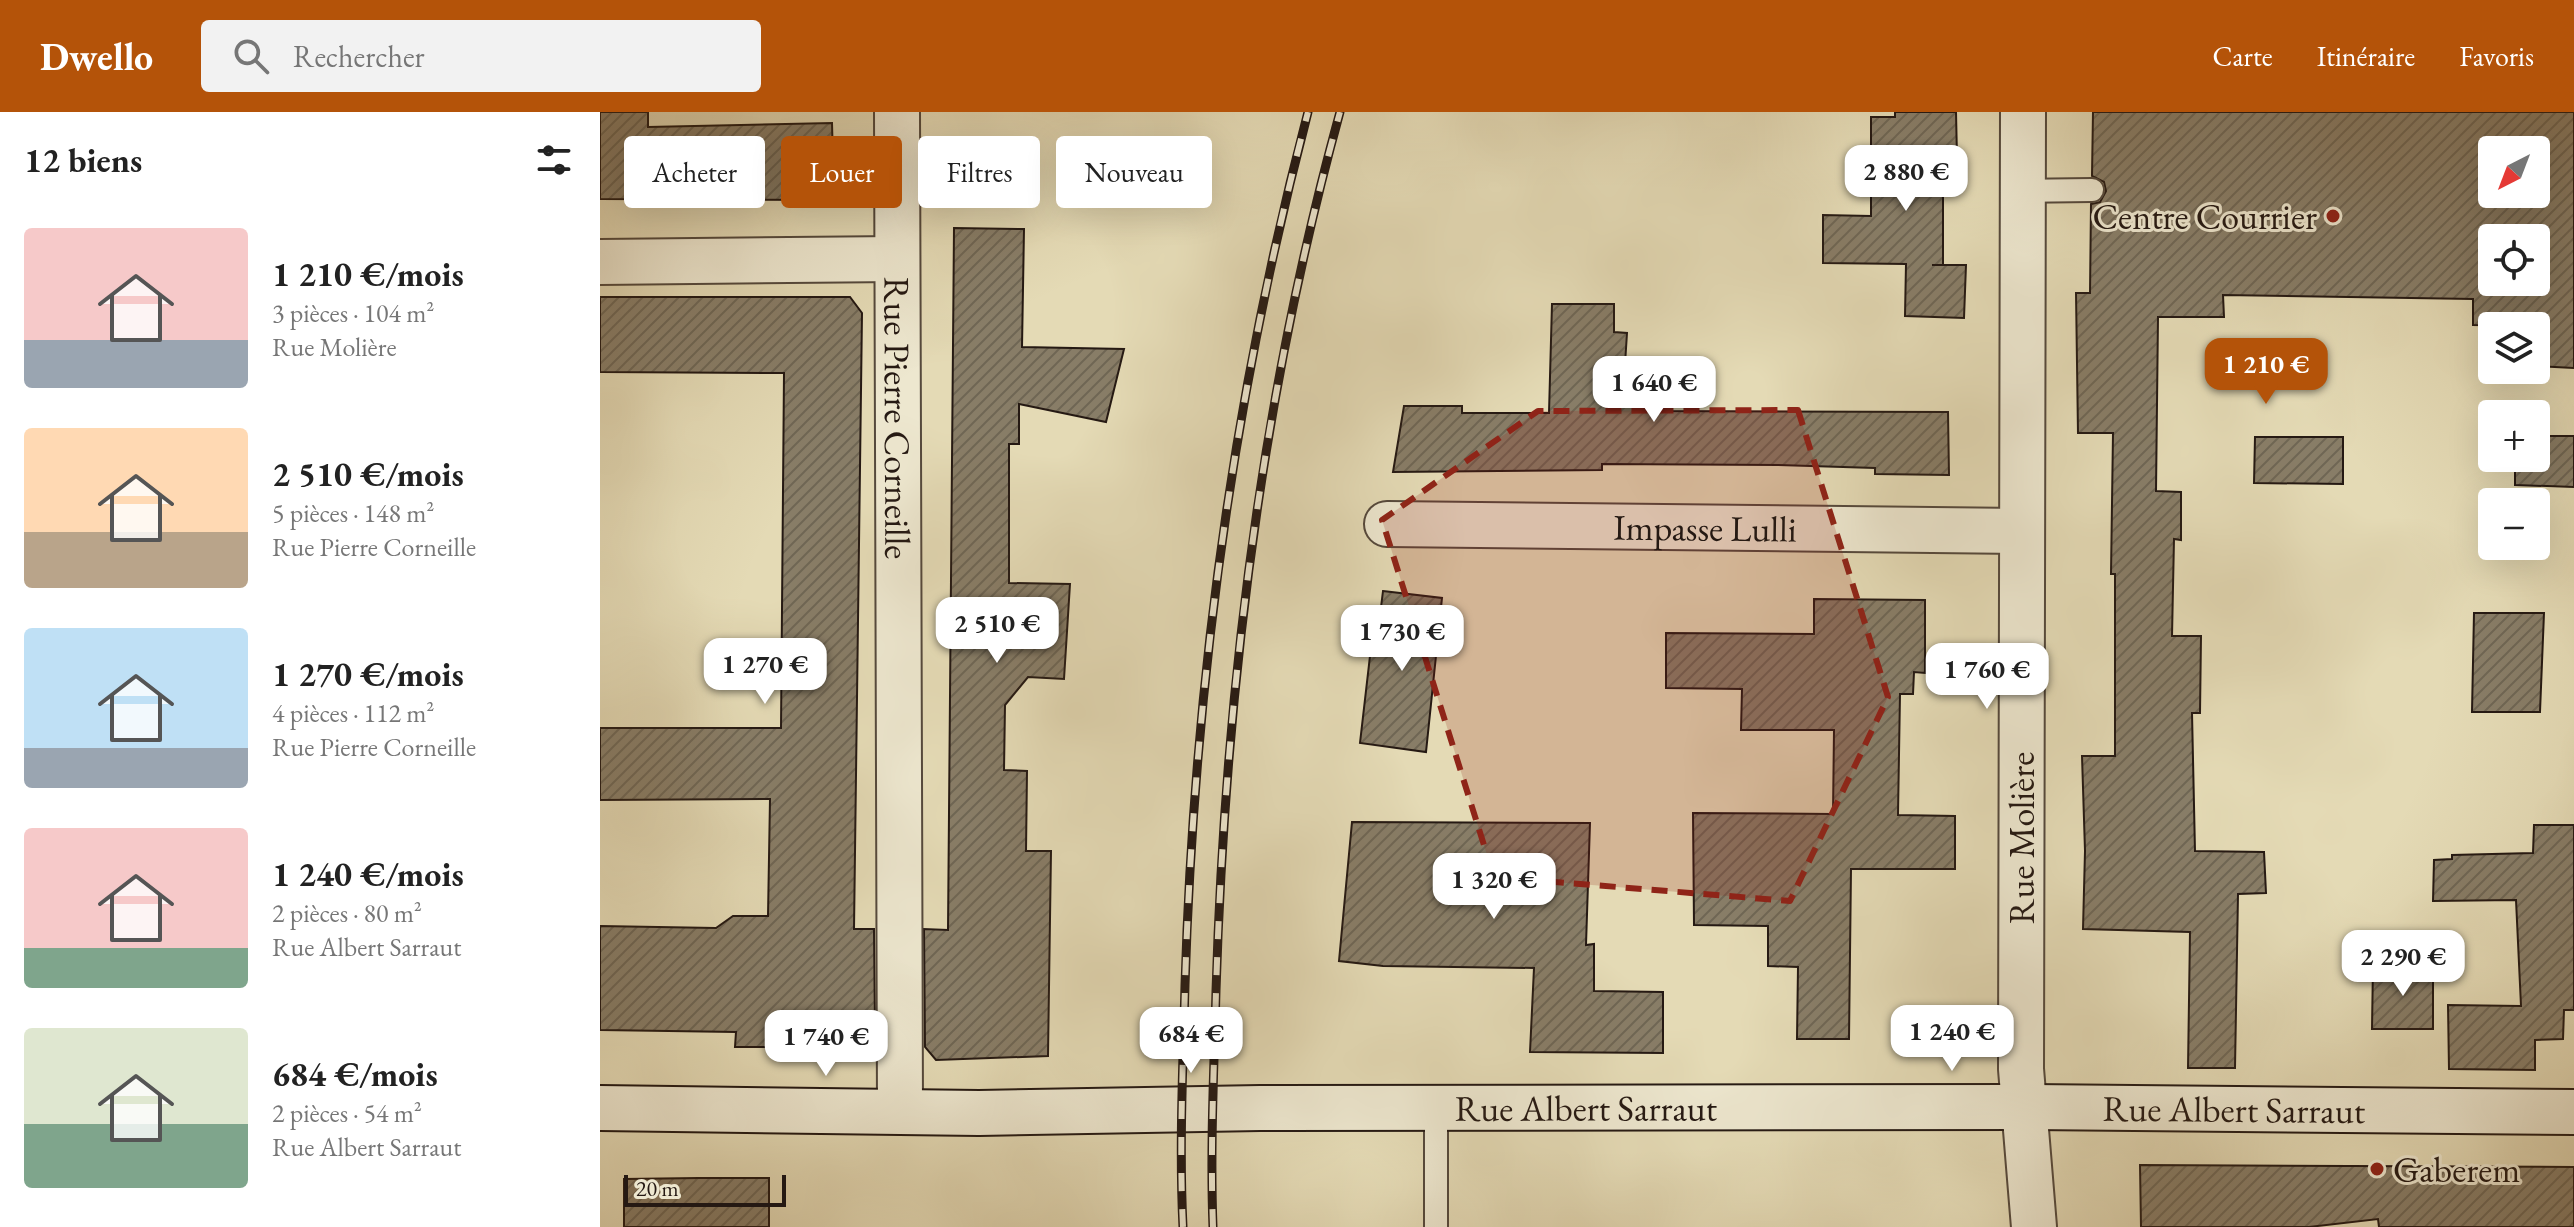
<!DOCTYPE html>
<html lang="fr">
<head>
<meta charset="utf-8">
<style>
	:root { --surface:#fff; --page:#f2f2f2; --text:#222; --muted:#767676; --accent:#b45309 }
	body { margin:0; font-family:"EB Garamond",serif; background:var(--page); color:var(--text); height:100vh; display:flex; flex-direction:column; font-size:30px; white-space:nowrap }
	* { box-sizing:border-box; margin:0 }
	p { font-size:26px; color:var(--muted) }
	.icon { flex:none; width:44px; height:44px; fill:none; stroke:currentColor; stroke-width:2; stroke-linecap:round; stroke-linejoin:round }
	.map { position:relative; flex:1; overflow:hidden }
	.sheet { display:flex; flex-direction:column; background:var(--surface); width:600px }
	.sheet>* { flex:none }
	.hud { position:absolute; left:24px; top:24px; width:760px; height:72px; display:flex; gap:16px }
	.needle { width:52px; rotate:222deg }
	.tools { position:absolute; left:1878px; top:24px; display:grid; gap:16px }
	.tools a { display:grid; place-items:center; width:72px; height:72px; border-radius:8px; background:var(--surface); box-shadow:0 8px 32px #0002; font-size:40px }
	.scale { position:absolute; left:24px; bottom:20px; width:162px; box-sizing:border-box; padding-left:8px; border:4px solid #251913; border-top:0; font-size:22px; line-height:28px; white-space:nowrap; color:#251913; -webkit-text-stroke:6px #ede7cf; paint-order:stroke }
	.price { position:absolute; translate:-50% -68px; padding:0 18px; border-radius:16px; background:#fff; color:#222; font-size:26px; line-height:52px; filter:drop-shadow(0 2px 4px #0008) }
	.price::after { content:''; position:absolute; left:50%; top:48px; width:24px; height:18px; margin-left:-12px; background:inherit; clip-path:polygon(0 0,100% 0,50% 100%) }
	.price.on { background:var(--accent); color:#fff }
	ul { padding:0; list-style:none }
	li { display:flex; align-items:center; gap:24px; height:200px; padding:0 24px }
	li span { display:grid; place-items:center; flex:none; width:224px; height:160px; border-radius:8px; color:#555 }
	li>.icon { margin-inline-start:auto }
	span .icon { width:96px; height:96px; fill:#fffc; stroke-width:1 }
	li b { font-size:34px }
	h2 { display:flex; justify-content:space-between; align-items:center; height:96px; padding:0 24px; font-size:34px }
	.tag { padding:0 28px; border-radius:8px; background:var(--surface); box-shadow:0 8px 32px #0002; font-size:28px; line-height:72px }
	.tag.on { background:var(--accent); color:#fff }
	header { display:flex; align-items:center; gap:48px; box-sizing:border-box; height:112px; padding:0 40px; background:var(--accent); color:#fff }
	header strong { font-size:38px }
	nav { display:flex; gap:44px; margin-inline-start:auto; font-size:28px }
	.search { width:560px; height:72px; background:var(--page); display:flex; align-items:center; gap:20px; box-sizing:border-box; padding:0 28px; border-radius:8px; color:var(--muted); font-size:30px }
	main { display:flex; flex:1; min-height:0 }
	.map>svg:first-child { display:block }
	.building { fill:url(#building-hatch); stroke:#251913; stroke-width:2; fill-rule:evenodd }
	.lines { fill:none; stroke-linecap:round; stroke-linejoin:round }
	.service-casing { stroke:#55493c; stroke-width:26 }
	.minor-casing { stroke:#55493c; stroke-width:48 }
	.secondary-casing { stroke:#251913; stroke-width:48 }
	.service { stroke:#ede7cf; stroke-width:22 }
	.minor { stroke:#ede7cf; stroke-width:44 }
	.secondary { stroke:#ede7cf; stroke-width:44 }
	.rail-casing { stroke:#251913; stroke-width:9 }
	.rail { stroke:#ede7cf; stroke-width:6; stroke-dasharray:18; stroke-linecap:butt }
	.marked { fill:#8f2418; fill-opacity:0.2; stroke:#8f2418; stroke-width:6; stroke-dasharray:16 10; stroke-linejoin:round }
	.poi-dot { fill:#8f2418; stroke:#ede7cf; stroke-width:3 }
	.labels { text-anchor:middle; stroke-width:6; stroke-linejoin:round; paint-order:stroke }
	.poi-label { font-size:36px; fill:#251913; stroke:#ede7cf; text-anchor:end }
	.street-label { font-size:36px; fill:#251913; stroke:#ede7cf }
</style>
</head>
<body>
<header>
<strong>Dwello</strong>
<div class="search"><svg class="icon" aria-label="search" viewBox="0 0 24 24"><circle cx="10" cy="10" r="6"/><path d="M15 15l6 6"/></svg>Rechercher</div>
<nav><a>Carte</a><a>Itinéraire</a><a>Favoris</a></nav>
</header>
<main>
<section class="sheet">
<h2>12 biens<svg class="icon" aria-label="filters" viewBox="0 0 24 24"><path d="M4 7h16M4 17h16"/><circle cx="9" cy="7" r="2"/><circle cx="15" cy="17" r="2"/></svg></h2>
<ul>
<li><span style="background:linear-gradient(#f6c9c9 70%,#9aa5b1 0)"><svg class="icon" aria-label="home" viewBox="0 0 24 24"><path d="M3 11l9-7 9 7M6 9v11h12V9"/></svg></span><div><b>1 210 €/mois</b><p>3 pièces · 104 m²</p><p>Rue Molière</p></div></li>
<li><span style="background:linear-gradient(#ffd9b3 65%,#b9a48a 0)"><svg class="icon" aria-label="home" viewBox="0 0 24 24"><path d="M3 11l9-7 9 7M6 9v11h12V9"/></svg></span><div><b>2 510 €/mois</b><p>5 pièces · 148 m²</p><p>Rue Pierre Corneille</p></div></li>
<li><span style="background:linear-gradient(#bfe0f5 75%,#9aa5b1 0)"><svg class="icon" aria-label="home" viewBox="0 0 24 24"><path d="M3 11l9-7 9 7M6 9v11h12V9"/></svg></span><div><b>1 270 €/mois</b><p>4 pièces · 112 m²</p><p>Rue Pierre Corneille</p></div></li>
<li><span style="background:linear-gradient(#f6c9c9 75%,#7fa58c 0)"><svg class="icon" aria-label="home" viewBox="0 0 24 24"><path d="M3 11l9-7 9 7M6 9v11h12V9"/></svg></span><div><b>1 240 €/mois</b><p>2 pièces · 80 m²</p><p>Rue Albert Sarraut</p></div></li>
<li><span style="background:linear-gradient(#dfe7d0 60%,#7fa58c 0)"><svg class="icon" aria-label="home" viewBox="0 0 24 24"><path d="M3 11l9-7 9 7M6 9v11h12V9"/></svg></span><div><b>684 €/mois</b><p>2 pièces · 54 m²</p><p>Rue Albert Sarraut</p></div></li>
</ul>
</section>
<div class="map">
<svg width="1974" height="1115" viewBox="0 0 1974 1115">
	<defs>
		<pattern id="building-hatch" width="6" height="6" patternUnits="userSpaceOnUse" patternTransform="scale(2)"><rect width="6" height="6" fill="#887d67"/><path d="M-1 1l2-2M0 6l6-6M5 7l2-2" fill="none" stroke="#6f6654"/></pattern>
	</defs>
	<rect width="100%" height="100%" fill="#e4dab5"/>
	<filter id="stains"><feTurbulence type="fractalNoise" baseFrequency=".0025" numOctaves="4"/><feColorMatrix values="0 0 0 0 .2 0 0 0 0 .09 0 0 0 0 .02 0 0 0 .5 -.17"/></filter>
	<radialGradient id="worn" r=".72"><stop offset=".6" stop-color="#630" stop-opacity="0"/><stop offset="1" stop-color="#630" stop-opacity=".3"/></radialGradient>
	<path class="building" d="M0 0H48V15L232 11 234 88 0 87Z
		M1295 0H1356L1357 46 1343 47V153H1332H1366L1364 206 1305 204 1306 152 1223 151V103L1271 104V5H1295Z
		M1493 0H1974V256L1936 254V214L1873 213V187L1623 183 1624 205H1558L1556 379 1581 380V428L1574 427 1572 524H1601L1600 601H1592L1595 739 1664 740 1666 781 1638 782 1635 956H1588L1590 820 1483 817 1485 739 1482 644H1515V462H1511L1513 321H1478L1476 181H1490L1491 92 1500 90 1506 79 1504 70 1492 64ZM1892 38H1936V82H1892ZM1892 126H1936V170H1892Z
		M354 116 424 117 422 235 524 237 506 310 419 292V332H409V471L470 472 464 567 428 565 405 593 404 658 427 659 426 739H451L448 944 336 948 325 935 324 817 348 818Z
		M0 185H250L262 201 254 817H274L275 914 241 946H201V935H135L136 920 0 918V814L116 816 133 804H168L170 687 0 688V616H181L184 261 0 260Z
		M952 192H1014V220L1027 221 1023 283 1060 284V299L1348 300 1349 363 1275 362V356L1178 353 1002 352V358L793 360 804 294H862V301H949Z
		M1936 324H1974V375L1915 373V346H1936Z
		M1655 325H1743V372L1654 371Z
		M783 479 842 486 826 640 760 631 770 544H775Z
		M1214 487 1325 488V561L1314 560 1313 582H1300L1298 703 1355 704V757H1251L1249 927H1197L1198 855 1168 854V814L1094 813 1093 701 1233 702 1234 618H1141L1142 577 1066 576V521L1214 522Z
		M1874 501H1944L1940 600H1872Z
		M752 710 990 711 986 833 994 832V879L1063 880V941L930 940 934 856 783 854 739 849Z
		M1934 713H1974V898H1964L1963 927 1935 928V958L1849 957 1848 893 1921 894 1916 788 1833 789 1834 748 1852 747V743L1933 741Z
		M1773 853 1833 855V917H1772Z
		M1540 1053 1974 1055V1115H1779L1778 1107 1709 1115H1541Z
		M98 1066H169V1115H24V1067Z"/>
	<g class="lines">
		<g class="service-casing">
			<path id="service" d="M1422 79 1492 78
				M836 998V1115"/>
		</g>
		<g class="minor-casing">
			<g id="minor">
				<path id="s1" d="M297 0 300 998"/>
				<path d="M1423 0 1421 957 1434 1115"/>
				<path d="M0 150 297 147"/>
				<path id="s2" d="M787 412 1421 419"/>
			</g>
		</g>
		<g class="secondary-casing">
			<g id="secondary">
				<path id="s3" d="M0 996 379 1001 660 996 1425 995 1974 1000"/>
			</g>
		</g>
		<use href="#service" class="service"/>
		<use href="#minor" class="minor"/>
		<use href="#secondary" class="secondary"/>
		<g class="rail-casing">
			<path id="rail" d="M583 1115C579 1035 583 953 585 873 594 578 633 285 708 0
				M613 1115C610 1037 614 957 616 879 625 583 661 286 740 0"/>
		</g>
		<use href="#rail" class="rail"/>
	</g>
	<path class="marked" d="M1198 298 1288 585 1190 789 894 765 782 408 938 299Z"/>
	<g class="poi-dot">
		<circle cx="1733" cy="104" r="8"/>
		<circle cx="1777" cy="1057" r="8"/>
	</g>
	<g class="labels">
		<g class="poi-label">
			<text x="1717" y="117">Centre Courrier</text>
			<text x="1793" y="1070" text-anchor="start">Gaberem</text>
		</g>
		<g class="street-label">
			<text dy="13" stroke="none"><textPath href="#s1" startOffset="306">Rue Pierre Corneille</textPath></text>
			<text dy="13" stroke="none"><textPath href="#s2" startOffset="318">Impasse Lulli</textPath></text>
			<text transform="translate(1421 726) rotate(-90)" y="13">Rue Molière</text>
			<text dy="13" stroke="none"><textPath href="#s3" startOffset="1634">Rue Albert Sarraut</textPath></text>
			<text dy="13" stroke="none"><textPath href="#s3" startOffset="986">Rue Albert Sarraut</textPath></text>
		</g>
	</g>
	<rect width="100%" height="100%" filter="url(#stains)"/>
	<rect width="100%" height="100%" fill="url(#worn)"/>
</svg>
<div class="tools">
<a><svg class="needle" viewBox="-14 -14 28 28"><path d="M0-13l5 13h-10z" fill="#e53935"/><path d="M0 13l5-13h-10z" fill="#767676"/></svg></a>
<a><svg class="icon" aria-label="locate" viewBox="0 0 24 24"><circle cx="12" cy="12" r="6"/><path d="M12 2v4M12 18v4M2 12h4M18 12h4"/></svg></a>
<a><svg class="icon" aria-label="layers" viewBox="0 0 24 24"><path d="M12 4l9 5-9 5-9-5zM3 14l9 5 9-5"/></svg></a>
<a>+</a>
<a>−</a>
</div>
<div class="scale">20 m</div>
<b class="price" style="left:1306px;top:101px">2 880 €</b>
<b class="price on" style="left:1666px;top:294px">1 210 €</b>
<b class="price" style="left:1054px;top:312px">1 640 €</b>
<b class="price" style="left:397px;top:553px">2 510 €</b>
<b class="price" style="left:802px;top:561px">1 730 €</b>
<b class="price" style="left:165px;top:594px">1 270 €</b>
<b class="price" style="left:1387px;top:599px">1 760 €</b>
<b class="price" style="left:894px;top:809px">1 320 €</b>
<b class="price" style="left:1803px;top:886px">2 290 €</b>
<b class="price" style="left:1352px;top:961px">1 240 €</b>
<b class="price" style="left:591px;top:963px">684 €</b>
<b class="price" style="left:226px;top:966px">1 740 €</b>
<div class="hud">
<a class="tag">Acheter</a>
<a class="tag on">Louer</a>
<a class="tag">Filtres</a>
<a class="tag">Nouveau</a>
</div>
</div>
</main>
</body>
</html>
